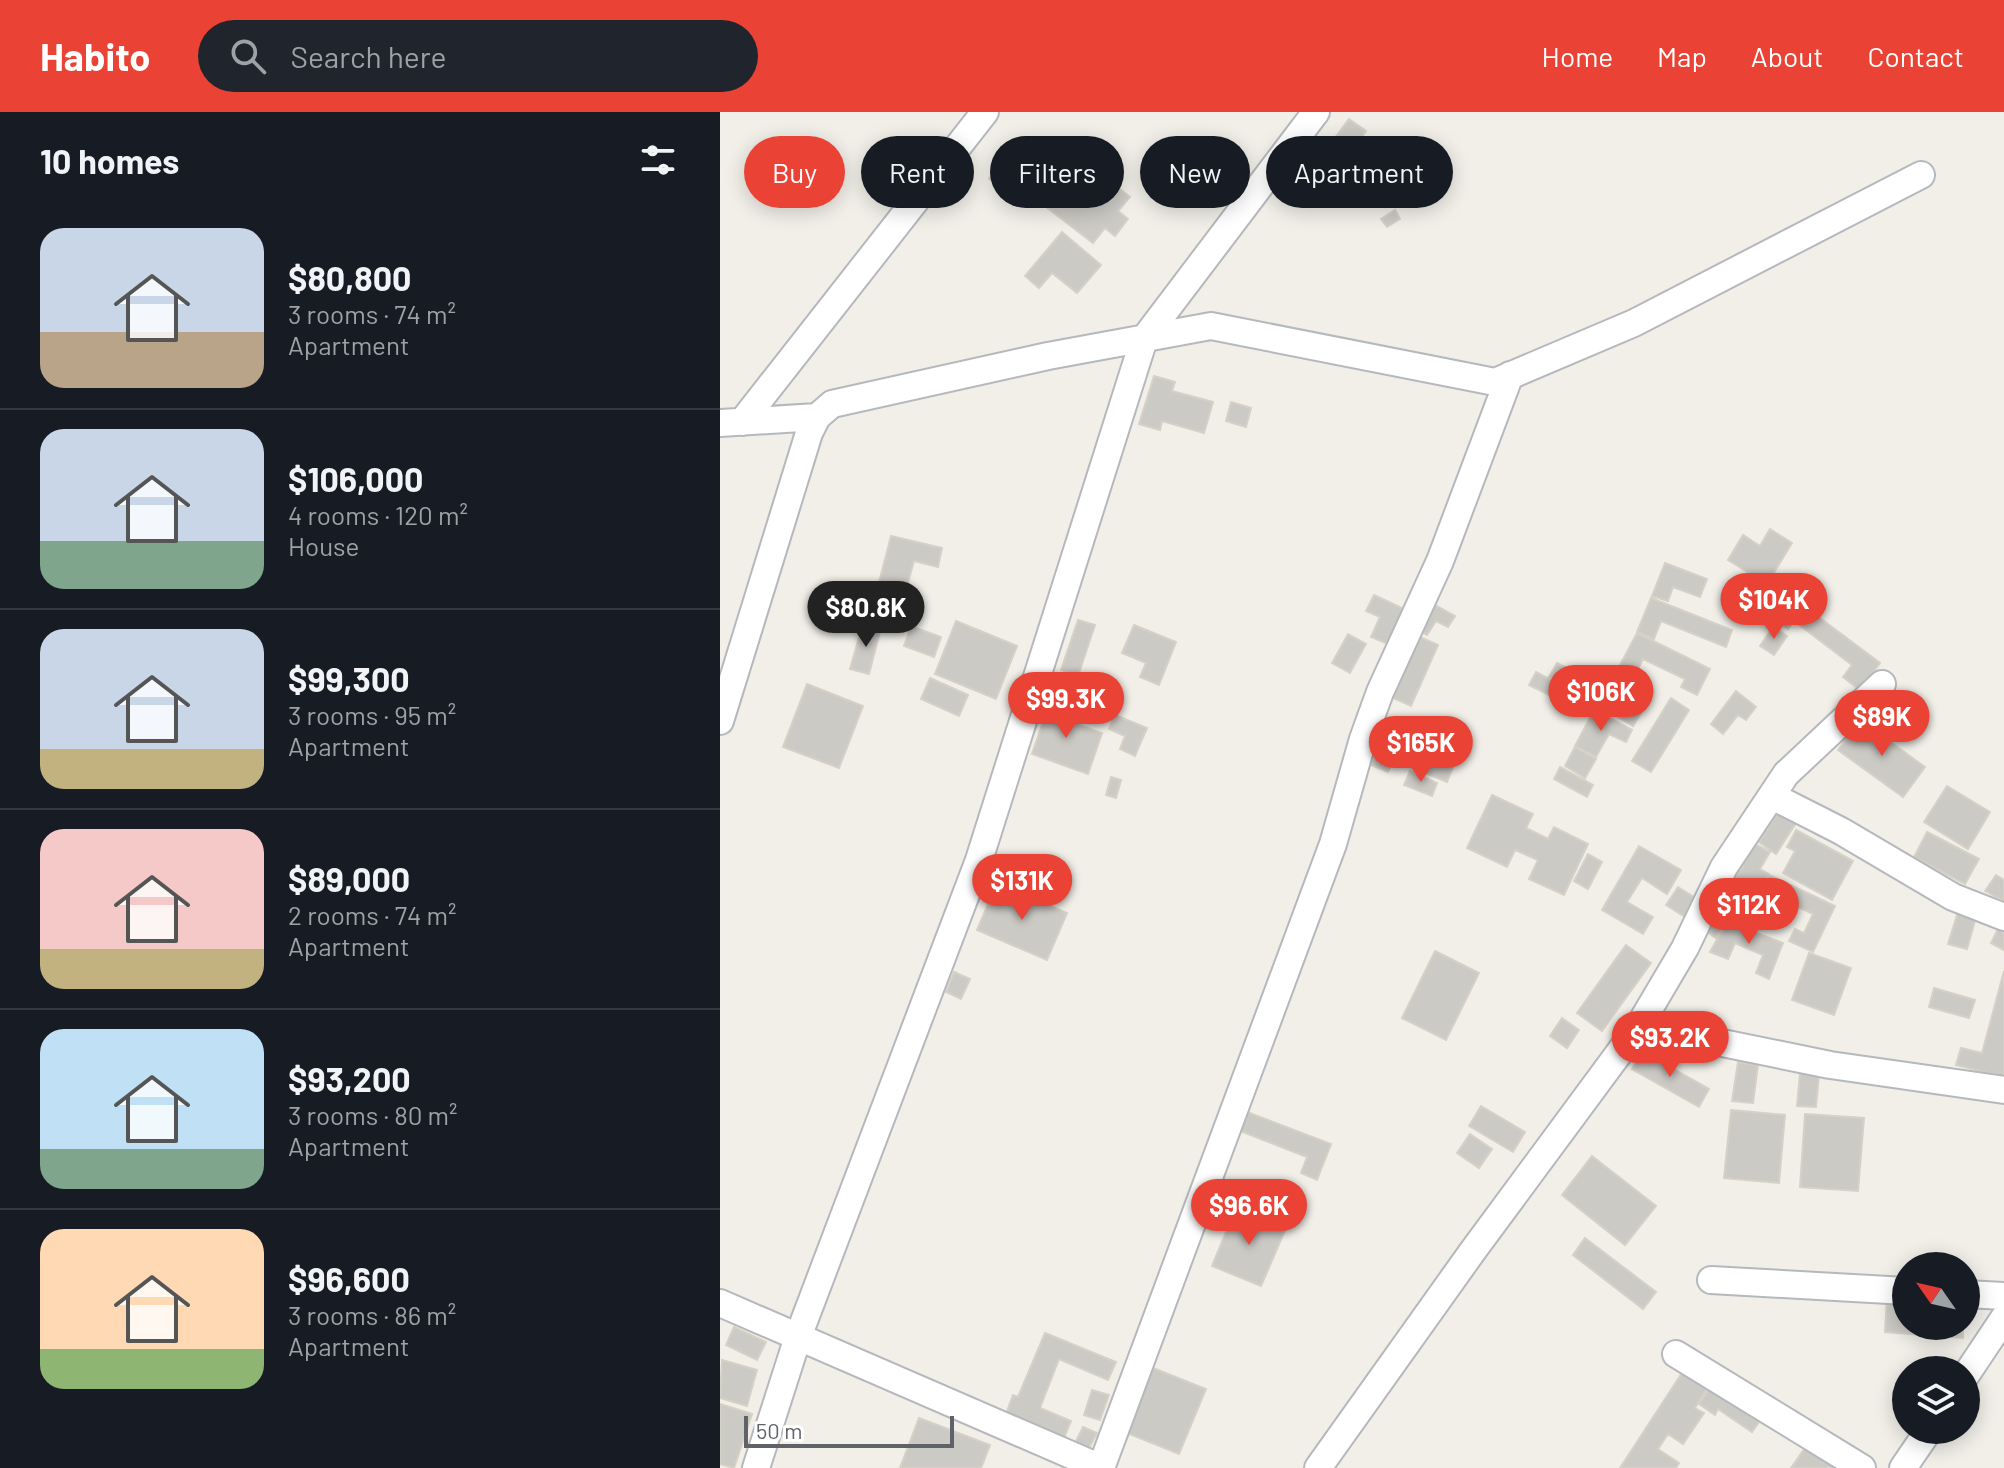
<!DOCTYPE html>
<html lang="en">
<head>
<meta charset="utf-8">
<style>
	:root { --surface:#171b24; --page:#20242c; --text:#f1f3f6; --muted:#9ea1a6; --line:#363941; --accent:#ea4335 }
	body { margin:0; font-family:Barlow,sans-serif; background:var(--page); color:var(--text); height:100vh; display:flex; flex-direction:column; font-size:30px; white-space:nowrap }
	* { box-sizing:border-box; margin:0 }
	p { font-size:26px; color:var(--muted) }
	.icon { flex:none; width:44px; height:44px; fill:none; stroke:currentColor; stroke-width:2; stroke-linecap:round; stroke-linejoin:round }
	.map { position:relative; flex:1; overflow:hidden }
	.drawer { display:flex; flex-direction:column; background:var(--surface); width:720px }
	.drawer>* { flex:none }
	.top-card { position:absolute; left:24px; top:24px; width:760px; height:72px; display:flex; gap:16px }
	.needle { width:52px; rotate:304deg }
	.fabs { position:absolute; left:1172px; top:1140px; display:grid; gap:16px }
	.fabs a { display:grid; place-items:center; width:88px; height:88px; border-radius:50%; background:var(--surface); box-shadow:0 4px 20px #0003; font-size:40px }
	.scale { position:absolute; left:24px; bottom:20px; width:210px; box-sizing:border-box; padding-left:8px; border:4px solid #5f6368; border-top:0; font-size:22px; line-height:28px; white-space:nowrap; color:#5f6368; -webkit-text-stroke:6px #fff; paint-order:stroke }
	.price { position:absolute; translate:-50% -68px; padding:0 18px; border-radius:28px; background:var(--accent); color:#fff; font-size:26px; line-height:52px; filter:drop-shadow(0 2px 4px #0008) }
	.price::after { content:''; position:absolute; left:50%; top:48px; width:24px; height:18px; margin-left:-12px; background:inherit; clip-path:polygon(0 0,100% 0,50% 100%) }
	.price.selected { background:#222; color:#fff }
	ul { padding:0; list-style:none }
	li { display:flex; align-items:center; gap:24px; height:200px; padding:0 40px }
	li+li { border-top:2px solid var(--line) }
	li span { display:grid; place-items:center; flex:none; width:224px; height:160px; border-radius:24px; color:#555 }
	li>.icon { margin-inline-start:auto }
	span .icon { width:96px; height:96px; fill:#fffc; stroke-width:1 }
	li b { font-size:34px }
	h2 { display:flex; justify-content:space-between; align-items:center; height:96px; padding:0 40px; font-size:34px }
	.chip { padding:0 28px; border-radius:36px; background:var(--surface); box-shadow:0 4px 20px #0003; font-size:28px; line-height:72px }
	.chip.selected { background:var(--accent); color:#fff }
	header { display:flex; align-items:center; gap:48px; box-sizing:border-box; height:112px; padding:0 40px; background:var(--accent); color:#fff }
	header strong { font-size:38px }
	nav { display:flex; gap:44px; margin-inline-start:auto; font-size:28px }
	.search { width:560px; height:72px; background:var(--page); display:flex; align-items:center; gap:20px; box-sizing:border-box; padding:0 28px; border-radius:44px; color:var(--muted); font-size:30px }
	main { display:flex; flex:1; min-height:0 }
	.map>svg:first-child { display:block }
	.building { fill:#cccac5; stroke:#d6d1c6; stroke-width:2 }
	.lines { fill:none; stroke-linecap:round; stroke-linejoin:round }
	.minor-casing { stroke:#b5b8bc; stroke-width:30 }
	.minor { stroke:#fff; stroke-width:26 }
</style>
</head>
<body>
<header>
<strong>Habito</strong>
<div class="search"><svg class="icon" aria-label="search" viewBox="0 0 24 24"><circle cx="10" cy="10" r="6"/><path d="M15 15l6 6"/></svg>Search here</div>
<nav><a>Home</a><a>Map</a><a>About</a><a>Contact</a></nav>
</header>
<main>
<section class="drawer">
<h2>10 homes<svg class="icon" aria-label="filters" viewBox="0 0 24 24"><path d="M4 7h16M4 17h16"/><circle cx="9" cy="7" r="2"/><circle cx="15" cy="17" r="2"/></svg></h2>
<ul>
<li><span style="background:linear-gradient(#c9d6e8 65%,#b9a48a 0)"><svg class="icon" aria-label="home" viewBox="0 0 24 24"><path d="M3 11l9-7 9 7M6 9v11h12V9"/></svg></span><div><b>$80,800</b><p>3 rooms · 74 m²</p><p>Apartment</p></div></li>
<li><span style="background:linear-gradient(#c9d6e8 70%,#7fa58c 0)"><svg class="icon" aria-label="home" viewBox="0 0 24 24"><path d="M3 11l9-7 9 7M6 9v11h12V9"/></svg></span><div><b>$106,000</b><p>4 rooms · 120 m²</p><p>House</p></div></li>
<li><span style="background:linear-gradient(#c9d6e8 75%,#c2b280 0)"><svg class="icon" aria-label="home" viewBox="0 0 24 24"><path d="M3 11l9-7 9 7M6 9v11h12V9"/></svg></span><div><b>$99,300</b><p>3 rooms · 95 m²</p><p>Apartment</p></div></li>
<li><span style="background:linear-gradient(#f6c9c9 75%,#c2b280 0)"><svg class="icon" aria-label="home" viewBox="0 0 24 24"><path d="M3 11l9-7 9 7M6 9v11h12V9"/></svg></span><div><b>$89,000</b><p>2 rooms · 74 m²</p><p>Apartment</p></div></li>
<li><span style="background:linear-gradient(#bfe0f5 75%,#7fa58c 0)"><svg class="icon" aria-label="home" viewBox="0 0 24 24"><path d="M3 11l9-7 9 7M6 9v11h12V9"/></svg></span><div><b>$93,200</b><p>3 rooms · 80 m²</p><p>Apartment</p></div></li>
<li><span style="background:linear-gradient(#ffd9b3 75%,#8fb573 0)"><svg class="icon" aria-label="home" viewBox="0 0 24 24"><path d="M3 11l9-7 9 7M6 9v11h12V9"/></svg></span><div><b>$96,600</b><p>3 rooms · 86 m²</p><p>Apartment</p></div></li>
</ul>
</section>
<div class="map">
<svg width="1284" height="1356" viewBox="0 0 1284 1356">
	<rect width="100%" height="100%" fill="#f1efe8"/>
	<path class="building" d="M629 7 646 19 610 70 592 57Z
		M334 33 351 45 324 84 307 72Z
		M358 44 410 85 398 99 408 107 395 124 385 116 373 131 321 91Z
		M646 46 659 56 634 92 610 75 622 58 633 66Z
		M278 51 298 64 288 79 269 67Z
		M675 98 680 107 667 115 661 107Z
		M342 120 381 153 357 181 332 161 319 176 305 164Z
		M434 264 455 270 452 279 493 290 484 321 442 309 440 318 419 312Z
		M511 290 531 296 526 315 506 309Z
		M1050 417 1072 431 1047 472 1008 448 1023 423 1040 434Z
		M171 424 222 436 218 455 194 449 184 485 157 478Z
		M945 451 987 467 980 485 953 475 948 489 932 484Z
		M654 483 684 497 668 532 651 525 660 505 646 499Z
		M1072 485 1160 551 1140 578 1123 565 1132 553 1074 509 1068 517 1055 507Z
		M931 486 1012 518 1006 535 941 509 934 527 917 520Z
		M713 492 735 504 728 515 716 509 707 523 699 519Z
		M358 508 375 513 358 564 341 558Z
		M236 509 297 534 276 587 215 562Z
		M143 511 161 516 149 562 130 557Z
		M414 513 456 530 439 573 420 565 426 551 402 541Z
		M191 514 221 525 214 545 184 534Z
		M1053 515 1067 524 1054 543 1040 534Z
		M917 521 990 557 977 583 961 575 965 567 923 547 916 561 900 553Z
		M628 522 646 532 630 561 612 551Z
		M698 524 718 533 691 594 671 585Z
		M837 551 873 570 866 584 829 565Z
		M816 560 838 572 831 584 809 573Z
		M210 566 248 583 239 604 201 587Z
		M87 572 143 594 119 656 63 635Z
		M888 578 922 599 913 614 879 593Z
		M1016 579 1036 595 1026 608 1018 603 1003 622 991 612Z
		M333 581 344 584 337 605 382 621 368 662 312 642Z
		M951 586 969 598 931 660 912 649Z
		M348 588 369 597 364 610 342 602Z
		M874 598 912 618 906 630 889 622 876 645 855 634Z
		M395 603 427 616 415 644 400 637 405 624 389 617Z
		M1140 608 1205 655 1183 685 1118 638Z
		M664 624 734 653 727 670 674 648 668 660 651 653Z
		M855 635 876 647 865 666 845 654Z
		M840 655 873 673 867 685 834 667Z
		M690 659 717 671 712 684 684 673Z
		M391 665 401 668 396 686 386 683Z
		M1227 674 1270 700 1248 737 1204 710Z
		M772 683 813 702 806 716 828 727 834 715 868 732 844 783 809 767 818 748 795 738 787 755 747 736Z
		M1059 699 1076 711 1056 742 1039 730Z
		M1076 718 1133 749 1112 788 1063 761 1075 739 1067 735Z
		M1207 720 1259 747 1245 772 1194 745Z
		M1035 732 1050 740 1040 757 1049 762 1034 787 1011 774Z
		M919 734 961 758 947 782 922 766 907 790 933 805 923 822 882 798Z
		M868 742 882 750 868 777 854 769Z
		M1049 763 1115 794 1093 840 1069 829 1075 817 1084 821 1093 802 1042 778Z
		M1276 763 1284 768V789L1265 779Z
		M277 771 347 801 327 848 257 818Z
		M958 775 977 787 965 805 946 793Z
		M999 795 1010 803 996 826 984 818Z
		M1238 800 1256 805 1247 837 1228 832Z
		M1007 810 1063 831 1049 867 1036 861 1043 843 1015 831 1008 847 990 840Z
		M1279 815 1284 817V838L1271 831Z
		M906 833 931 851 882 919 857 901Z
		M715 839 759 861 726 928 682 906Z
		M1089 841 1131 856 1114 903 1072 888Z
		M1284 859V965L1236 953 1241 936 1262 941Z
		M234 860 250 867 241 887 226 880Z
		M1214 876 1255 888 1249 906 1209 895Z
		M842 906 859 918 847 936 830 924Z
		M922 939 989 977 979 995 912 957Z
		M1018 950 1038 953 1033 991 1012 989Z
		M1080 961 1099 963 1096 995 1077 994Z
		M761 994 805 1020 793 1040 749 1014Z
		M1011 998 1065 1003 1059 1071 1004 1066Z
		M527 1000 611 1032 597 1068 581 1061 587 1045 520 1019Z
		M1085 1002 1144 1006 1138 1079 1080 1075Z
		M750 1022 772 1037 759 1056 737 1041Z
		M872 1044 936 1094 905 1133 842 1083Z
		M554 1087 580 1100 574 1113 548 1100Z
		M516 1096 566 1116 541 1174 492 1154Z
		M865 1126 936 1180 923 1197 853 1143Z
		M1167 1184 1186 1185V1214H1243V1226L1165 1220Z
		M14 1215 46 1230 37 1248 6 1233Z
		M325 1221 396 1250 388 1268 339 1247 320 1296 351 1309 344 1326 286 1302 293 1283 298 1285Z
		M2 1248 37 1258 27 1294 0 1286Z
		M428 1254 486 1277 459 1342 402 1319Z
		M962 1261 987 1277 975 1296 984 1301 963 1332 948 1322 938 1337 959 1351 956 1356H900Z
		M989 1277 1039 1310 1032 1320 998 1297 995 1303 979 1292Z
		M372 1278 389 1283 380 1308 364 1303Z
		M0 1292 32 1302 14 1356 0 1352Z
		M199 1306 270 1333 261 1356H180Z
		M363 1315 377 1321 367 1340 354 1333Z
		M1087 1333 1120 1356H1071Z"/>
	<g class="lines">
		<g class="minor-casing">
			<path id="minor" d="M22 310 265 0
				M0 311 97 305
				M0 609 89 321 97 305 112 292 328 244 491 214 775 270 914 211 1201 63
				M1052 684 1121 719 1233 785 1284 805
				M919 914 1110 953 1284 978
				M991 1168 1186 1179
				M1246 1182 1284 1184
				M0 1191 381 1356
				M956 1242 1142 1356
				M1246 1263 1284 1206
				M36 1356 78 1225 259 748 424 227 596 0
				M381 1356 613 732 643 627 660 580 720 449 790 263
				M598 1356 752 1140 919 914 965 836 1004 755 1066 662 1162 572
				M1183 1356 1209 1318"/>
		</g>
		<use href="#minor" class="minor"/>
	</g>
</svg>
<div class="fabs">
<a><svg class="needle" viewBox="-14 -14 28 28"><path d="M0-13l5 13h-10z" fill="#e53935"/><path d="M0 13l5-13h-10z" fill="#9ea1a6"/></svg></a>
<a><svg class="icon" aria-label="layers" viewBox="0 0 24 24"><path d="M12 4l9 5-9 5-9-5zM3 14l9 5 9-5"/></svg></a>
</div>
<div class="scale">50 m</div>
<b class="price" style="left:1054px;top:529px">$104K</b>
<b class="price selected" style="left:146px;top:537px">$80.8K</b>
<b class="price" style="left:881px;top:621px">$106K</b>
<b class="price" style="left:346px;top:628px">$99.3K</b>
<b class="price" style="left:1162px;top:646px">$89K</b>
<b class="price" style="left:701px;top:672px">$165K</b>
<b class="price" style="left:302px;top:810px">$131K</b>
<b class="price" style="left:1029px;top:834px">$112K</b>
<b class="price" style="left:950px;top:967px">$93.2K</b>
<b class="price" style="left:529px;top:1135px">$96.6K</b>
<div class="top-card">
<a class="chip selected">Buy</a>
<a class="chip">Rent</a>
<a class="chip">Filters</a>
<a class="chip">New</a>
<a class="chip">Apartment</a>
</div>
</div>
</main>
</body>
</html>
